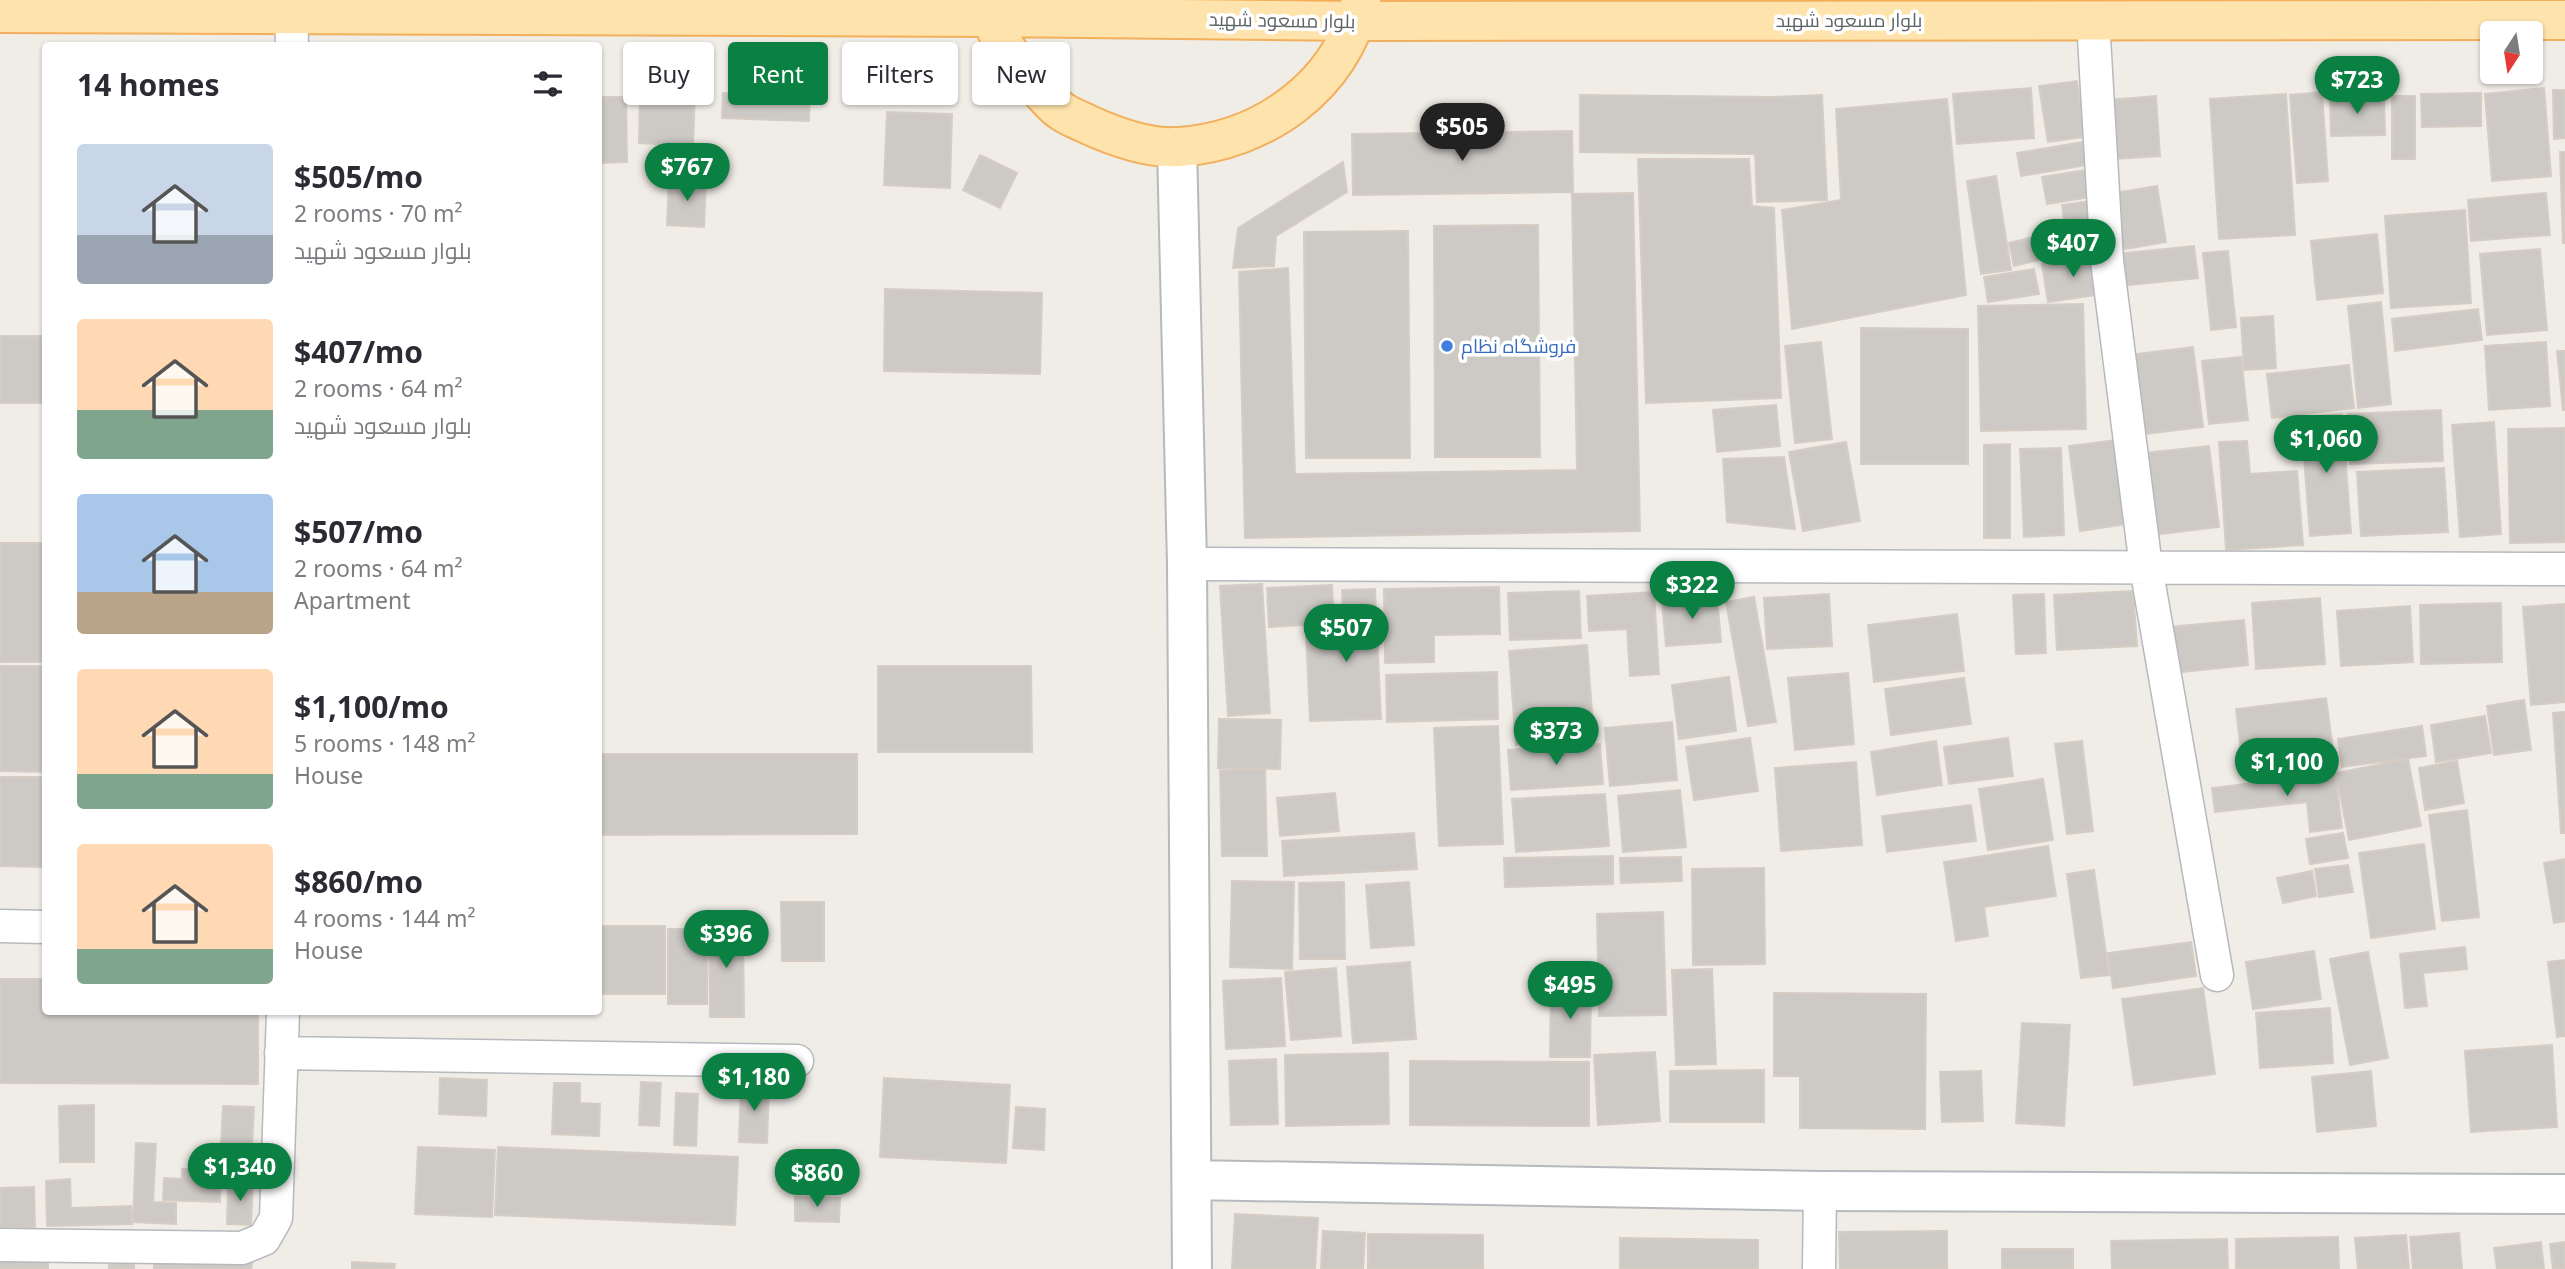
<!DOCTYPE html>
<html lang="en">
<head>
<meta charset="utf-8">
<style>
	:root { --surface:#fff; --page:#f2f2f3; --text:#2b2b33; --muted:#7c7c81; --accent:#0b8043 }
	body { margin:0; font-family:"Noto Sans",Cairo,sans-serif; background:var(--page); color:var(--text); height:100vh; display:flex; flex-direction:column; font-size:26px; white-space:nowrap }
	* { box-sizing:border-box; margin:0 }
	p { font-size:23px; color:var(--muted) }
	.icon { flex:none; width:38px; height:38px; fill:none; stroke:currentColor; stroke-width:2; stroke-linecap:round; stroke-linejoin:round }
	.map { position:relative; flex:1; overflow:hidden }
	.details { position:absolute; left:42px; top:42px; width:560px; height:973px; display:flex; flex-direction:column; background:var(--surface); border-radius:7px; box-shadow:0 2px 5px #0004 }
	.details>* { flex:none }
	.hud { position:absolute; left:623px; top:42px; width:665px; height:63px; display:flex; gap:14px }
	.needle { width:46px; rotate:192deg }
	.buttons { position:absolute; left:2480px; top:21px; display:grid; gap:14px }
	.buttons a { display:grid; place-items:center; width:63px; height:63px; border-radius:7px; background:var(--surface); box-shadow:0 2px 5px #0004; font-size:35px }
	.price { position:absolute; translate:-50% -60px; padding:0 16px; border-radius:24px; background:var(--accent); color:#fff; font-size:23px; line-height:46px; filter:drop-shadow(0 2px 4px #0008) }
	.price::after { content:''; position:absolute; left:50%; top:42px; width:21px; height:16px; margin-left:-10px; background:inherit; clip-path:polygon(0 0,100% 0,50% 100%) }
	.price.current { background:#222; color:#fff }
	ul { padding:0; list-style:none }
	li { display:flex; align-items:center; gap:21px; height:175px; padding:0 35px }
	li span { display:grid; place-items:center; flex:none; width:196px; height:140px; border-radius:7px; color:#555 }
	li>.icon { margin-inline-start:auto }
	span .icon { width:84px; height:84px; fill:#fffc; stroke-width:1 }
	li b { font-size:30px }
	h2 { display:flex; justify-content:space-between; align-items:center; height:84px; padding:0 35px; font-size:30px }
	.pill { padding:0 24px; border-radius:7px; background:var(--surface); box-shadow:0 2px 5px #0004; font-size:24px; line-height:63px }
	.pill.current { background:var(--accent); color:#fff }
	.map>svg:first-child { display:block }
	.building { fill:#cdc9c5; stroke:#d5cdc4; stroke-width:2 }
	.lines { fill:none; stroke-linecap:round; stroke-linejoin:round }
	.minor-casing { stroke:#b6b9bd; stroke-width:35 }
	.tertiary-casing { stroke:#b6b9bd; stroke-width:42 }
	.primary-casing { stroke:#f2af5c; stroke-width:42 }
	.minor { stroke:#fff; stroke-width:32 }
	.tertiary { stroke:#fff; stroke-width:38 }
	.primary { stroke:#ffe3ac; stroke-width:38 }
	.shop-dot { fill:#3f7fe0; stroke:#fff; stroke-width:2.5 }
	.labels { text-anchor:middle; stroke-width:7; stroke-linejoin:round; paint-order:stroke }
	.street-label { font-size:19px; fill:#5d6366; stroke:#fff }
	.shop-label { font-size:19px; fill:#366cbe; stroke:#fff; text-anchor:start }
</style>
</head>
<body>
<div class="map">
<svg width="2565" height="1269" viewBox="0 0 2565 1269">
	<rect width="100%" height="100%" fill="#f0ece6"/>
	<path class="building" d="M2077 81 2085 137 2048 142 2039 86Z
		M2031 88 2034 138 1957 144 1953 94Z
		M2544 88 2551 176 2492 181 2485 94Z
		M640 89 695 91 693 146 639 143Z
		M2553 90H2565V138L2554 139Z
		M2322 92 2328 181 2297 183 2290 95Z
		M723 93 810 96 809 121 722 118Z
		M2481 93V126L2422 127 2421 94Z
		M2286 94 2295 235 2219 239 2210 99Z
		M1580 95 1772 97 1822 95 1827 200 1757 202 1755 154 1580 152Z
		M2156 96 2160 156 2113 159 2108 100Z
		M2384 96 2385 135 2331 136 2330 97Z
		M2392 96H2415V159H2392Z
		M598 97H626L627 162 598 163Z
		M1947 99 1966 295 1792 329 1782 210 1841 200 1836 109Z
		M887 112 952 114 950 188 884 185Z
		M1572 131 1573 192 1353 195 1352 134Z
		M2083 142 2087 165 2021 176 2017 153Z
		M2560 152H2565V243H2563Z
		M980 155 1017 173 1000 208 963 190Z
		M1638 159H1749L1752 206 1774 208 1781 398 1646 403Z
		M1343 162 1347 192 1276 236 1274 266 1233 268 1238 228Z
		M2086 170 2091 197 2047 204 2042 177Z
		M1996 176 2011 270 1981 274 1967 181Z
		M669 179 706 180 704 227 667 225Z
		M2157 186 2166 242 2119 250 2109 194Z
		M1633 193 1640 531 1245 538 1239 272 1288 268 1295 474 1577 470 1572 194Z
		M2546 193 2550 235 2471 241 2468 200Z
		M2091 201 2098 250 2069 255 2062 205Z
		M2465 210 2471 303 2391 308 2385 216Z
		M1538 225 1540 457H1435L1434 226Z
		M1408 231 1410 458H1306L1304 232Z
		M2060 231 2065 254 2014 266 2009 243Z
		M2377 234 2383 293 2317 300 2311 241Z
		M2194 246 2198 278 2120 286 2117 254Z
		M2540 249 2547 330 2487 335 2480 254Z
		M2228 251 2236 327 2211 330 2203 253Z
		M2097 256 2103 294 2048 302 2042 264Z
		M2034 269 2039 294 1988 302 1984 277Z
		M885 289 1042 293 1040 374 884 371Z
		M2381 302 2391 404 2358 408 2348 306Z
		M2083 304 2086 429 1981 431 1978 306Z
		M2478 309 2482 340 2395 351 2392 319Z
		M2273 316 2276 368 2244 370 2241 318Z
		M1861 328 1968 329V464H1861Z
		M0 336H46V403H0Z
		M1821 342 1832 439 1795 443 1785 346Z
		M2546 342 2550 406 2489 410 2485 346Z
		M2193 347 2203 427 2138 435 2128 355Z
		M2557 351H2565V410H2563Z
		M2241 357 2248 420 2209 424 2202 361Z
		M2349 365 2354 408 2272 418 2267 374Z
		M1776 405 1780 446 1717 452 1713 410Z
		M2441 410 2443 461 2350 464 2348 414Z
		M2342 414 2351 533 2310 536 2301 417Z
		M2494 422 2501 534 2460 537 2452 425Z
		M2565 428V542L2510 543 2508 429Z
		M2115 440 2127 524 2080 531 2069 446Z
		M2247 441 2250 474 2297 471 2303 545 2226 550 2219 442Z
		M1846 442 1860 521 1803 531 1789 452Z
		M2010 444V538H1984V445Z
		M2209 446 2219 527 2154 535 2145 453Z
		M2061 448 2064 535 2024 537 2020 449Z
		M1784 457 1795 529 1727 522 1723 459Z
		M2444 468 2448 532 2361 536 2357 472Z
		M0 543H46V662H0Z
		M1262 584 1270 713 1228 716 1220 586Z
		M1332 585 1334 623 1269 627 1267 588Z
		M1499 587 1500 634 1434 635V662L1385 663 1384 589Z
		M1375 589 1381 719 1310 721 1306 631 1344 629 1342 590Z
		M1579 591 1581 638 1510 640 1508 593Z
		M2133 591 2137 646 2057 650 2054 595Z
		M1654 592 1659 674 1630 676 1627 629 1589 631 1587 596Z
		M1829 594 1832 646 1767 649 1764 598Z
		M2044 594 2046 653 2016 654 2013 595Z
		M1717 596 1721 642 1666 646 1662 601Z
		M1754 597 1776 722 1748 726 1726 602Z
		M2320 598 2325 664 2256 669 2252 603Z
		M2501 603 2502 662 2421 664 2420 605Z
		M2565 604V702L2531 705 2523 607Z
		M2410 606 2413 662 2341 666 2337 611Z
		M1957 614 1964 671 1874 682 1868 625Z
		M2244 620 2248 665 2173 673 2169 627Z
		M1587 645 1594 739 1516 745 1509 651Z
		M0 666H46V772L0 771Z
		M878 666H1031L1032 752H878Z
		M1497 672 1498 719 1387 722 1386 675Z
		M1848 673 1854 744 1795 750 1788 678Z
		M1729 677 1736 731 1679 739 1672 685Z
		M1964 678 1971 724 1891 735 1885 689Z
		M2326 698 2335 765 2244 777 2236 709Z
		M2524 700 2531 750 2494 755 2487 706Z
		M2565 712V833H2561L2553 713Z
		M2485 716 2491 753 2436 762 2431 725Z
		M1219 719 1281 720 1280 769 1218 768Z
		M1672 722 1677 780 1610 786 1605 728Z
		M1498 726 1503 844 1439 846 1434 728Z
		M2422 726 2426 756 2342 767 2338 739Z
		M1750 738 1758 791 1694 800 1686 747Z
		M2008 738 2013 776 1949 784 1944 747Z
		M1936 741 1942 785 1877 795 1871 752Z
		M2082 741 2093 831 2067 834 2055 744Z
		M1600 744 1603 784 1511 790 1508 750Z
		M598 754H857V834L598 835Z
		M2408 759 2421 826 2349 840 2336 773Z
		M2457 761 2464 803 2425 810 2419 768Z
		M1856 762 1862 845 1781 851 1775 768Z
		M1265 769 1267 856H1222L1220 770Z
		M2335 773 2342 828 2310 832 2307 802 2215 812 2212 788Z
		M0 777H46V867L0 866Z
		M2043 779 2053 840 1988 850 1979 789Z
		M1680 790 1686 847 1623 852 1618 796Z
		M1335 793 1339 831 1280 836 1277 798Z
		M1605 794 1609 846 1516 852 1512 799Z
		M1971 805 1976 841 1887 852 1882 816Z
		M2467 810 2479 917 2442 921 2429 815Z
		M1414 833 1417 869 1284 876 1282 841Z
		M2343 833 2348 858 2310 864 2306 839Z
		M2424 844 2435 929 2371 938 2359 853Z
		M2048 846 2056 896 1984 907 1988 936 1956 941 1944 862Z
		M1613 856V884L1505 887 1504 858Z
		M1681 857 1682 881 1621 883 1620 858Z
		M2565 859V921L2554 923 2544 863Z
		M2348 865 2353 892 2319 897 2315 869Z
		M1764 868 1765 964 1693 965 1692 869Z
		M2094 870 2109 975 2081 978 2067 874Z
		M2312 871 2316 896 2283 903 2277 878Z
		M1232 881 1294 882 1292 969 1230 967Z
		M1344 882 1345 959H1300L1299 883Z
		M1409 882 1414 945 1371 948 1366 885Z
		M781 902H824V961H782Z
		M1663 912 1666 1015 1599 1016 1597 914Z
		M709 924H743L744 1017H710Z
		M598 926H665V994H598Z
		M668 929H707V1004H668Z
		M2191 942 2196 976 2113 988 2108 953Z
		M2465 947 2467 969 2423 973 2427 1006 2405 1008 2400 954Z
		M2314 951 2321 999 2253 1009 2246 962Z
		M2368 952 2388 1058 2350 1065 2330 959Z
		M2565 960V1036L2557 1037 2548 962Z
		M1410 962 1416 1039 1353 1043 1347 967Z
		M1336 968 1341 1036 1291 1040 1285 972Z
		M1712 969 1716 1064 1676 1065 1672 970Z
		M1281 978 1285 1046 1226 1049 1223 981Z
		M0 979H46V1012H258V1084L0 1083Z
		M1551 984H1591L1590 1057H1550Z
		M2203 988 2215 1074 2134 1085 2122 999Z
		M1774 993 1926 994 1925 1129 1800 1128V1076H1774Z
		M2330 1008 2333 1063 2260 1068 2256 1013Z
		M2022 1023 2070 1025 2064 1126 2016 1123Z
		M2552 1045 2557 1127 2471 1132 2465 1051Z
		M1655 1052 1660 1121 1598 1125 1594 1055Z
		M1388 1053 1389 1124 1286 1126 1285 1055Z
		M1276 1059 1278 1124 1231 1125 1229 1061Z
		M1410 1061 1589 1062V1126L1410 1125Z
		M1764 1070V1122H1670V1071Z
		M1981 1071 1983 1121 1942 1122 1940 1072Z
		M2371 1071 2376 1126 2317 1132 2312 1077Z
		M440 1078 487 1080 486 1116 439 1114Z
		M884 1078 1010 1085 1006 1163 880 1157Z
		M641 1082 661 1083 659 1126 639 1125Z
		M554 1083H580V1103L600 1104 599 1136 552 1134Z
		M741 1083 769 1084 767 1143 739 1142Z
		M676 1093 698 1094 696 1146 674 1145Z
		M94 1105V1162H60L59 1106Z
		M223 1106 254 1107 251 1166 220 1165Z
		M1016 1107 1045 1109 1044 1150 1013 1148Z
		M136 1143 156 1144 153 1202 176 1203V1224L133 1222Z
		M418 1147 495 1150 492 1217 415 1214Z
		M498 1147 738 1157 735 1225 495 1215Z
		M182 1169 221 1170 220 1202 163 1200 164 1178 182 1179Z
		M70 1179 71 1208 131 1206 132 1224 47 1226 46 1181Z
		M228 1182 253 1183 251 1225 227 1224Z
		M34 1187 35 1227 0 1228V1188Z
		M795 1197 840 1198 839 1222 795 1221Z
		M1235 1214 1318 1218 1315 1269H1232Z
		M1323 1231 1365 1233 1363 1269H1321Z
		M1947 1231V1269H1840L1839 1232Z
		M2459 1233 2462 1269H2413L2410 1237Z
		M1368 1234 1483 1235V1269H1368Z
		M2406 1235 2409 1269H2358L2355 1238Z
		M2338 1237 2339 1269H2236V1239Z
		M1620 1238 1758 1240V1269H1620Z
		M2227 1239 2228 1269H2112L2111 1241Z
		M2541 1242 2544 1269H2497L2494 1248Z
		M2565 1242V1269H2553L2550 1244Z
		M2002 1249H2073V1269H2002Z
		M0 1258 48 1259V1269H0Z
		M109 1259H134V1269H109Z
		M154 1259 252 1264 251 1269H154Z
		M352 1262 395 1264 394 1269H352Z"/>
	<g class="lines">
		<g class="minor-casing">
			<path id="minor" d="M291 0 292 46
				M2093 20 2107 261 2146 567 2217 975
				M1187 564 2565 569
				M0 926 46 927
				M281 1053 797 1061
				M0 1245 242 1248 264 1239 276 1218 283 1012
				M1819 1269 1820 1191"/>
		</g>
		<g class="tertiary-casing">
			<path id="tertiary" d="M1177 147 1187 564 1192 1269
				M1192 1180 1820 1191 2565 1194"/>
		</g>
		<g class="primary-casing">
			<path id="primary" d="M986 0C994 34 1014 66 1040 90 1047 97 1054 107 1063 112 1070 117 1079 120 1087 124 1113 136 1149 149 1179 147 1264 141 1341 86 1361 1
				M0 13 990 17 1357 21 2565 20"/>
		</g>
		<use href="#minor" class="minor"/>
		<use href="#tertiary" class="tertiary"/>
		<use href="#primary" class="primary"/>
	</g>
	<circle class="shop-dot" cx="1447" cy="346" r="7"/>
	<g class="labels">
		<g class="street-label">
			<text transform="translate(1282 20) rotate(1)" y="7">بلوار مسعود شهید</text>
			<text x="1849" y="27">بلوار مسعود شهید</text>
		</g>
		<g class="shop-label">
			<text x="1461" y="353">فروشگاه نظام</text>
		</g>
	</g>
</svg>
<div class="buttons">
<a><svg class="needle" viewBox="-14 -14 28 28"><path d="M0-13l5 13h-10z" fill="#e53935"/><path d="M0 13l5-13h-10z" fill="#7c7c81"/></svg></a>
</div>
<b class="price" style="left:2357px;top:116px">$723</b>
<b class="price current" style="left:1462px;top:163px">$505</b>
<b class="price" style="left:687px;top:203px">$767</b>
<b class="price" style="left:2073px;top:279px">$407</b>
<b class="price" style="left:2326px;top:475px">$1,060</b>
<b class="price" style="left:1692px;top:621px">$322</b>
<b class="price" style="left:1346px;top:664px">$507</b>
<b class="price" style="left:1556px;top:767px">$373</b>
<b class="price" style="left:2287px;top:798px">$1,100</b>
<b class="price" style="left:726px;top:970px">$396</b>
<b class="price" style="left:1570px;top:1021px">$495</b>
<b class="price" style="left:754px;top:1113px">$1,180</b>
<b class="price" style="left:240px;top:1203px">$1,340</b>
<b class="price" style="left:817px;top:1209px">$860</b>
<div class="hud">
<a class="pill">Buy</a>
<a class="pill current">Rent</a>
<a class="pill">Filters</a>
<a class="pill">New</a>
</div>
<section class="details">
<h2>14 homes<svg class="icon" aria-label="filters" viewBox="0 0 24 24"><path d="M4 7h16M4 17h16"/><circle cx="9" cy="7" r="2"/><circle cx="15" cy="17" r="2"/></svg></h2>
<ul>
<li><span style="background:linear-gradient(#c9d6e8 65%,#9aa5b1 0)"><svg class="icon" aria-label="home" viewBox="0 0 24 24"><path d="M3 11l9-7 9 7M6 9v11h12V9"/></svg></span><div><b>$505/mo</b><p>2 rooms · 70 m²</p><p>بلوار مسعود شهید</p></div></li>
<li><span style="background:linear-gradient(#ffd9b3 65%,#7fa58c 0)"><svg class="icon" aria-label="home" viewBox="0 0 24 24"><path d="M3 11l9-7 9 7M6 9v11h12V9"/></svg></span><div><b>$407/mo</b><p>2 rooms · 64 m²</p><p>بلوار مسعود شهید</p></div></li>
<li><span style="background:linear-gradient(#a9c7e8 70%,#b9a48a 0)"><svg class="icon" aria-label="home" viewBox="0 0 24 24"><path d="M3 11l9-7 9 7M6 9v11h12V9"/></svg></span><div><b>$507/mo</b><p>2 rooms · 64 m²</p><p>Apartment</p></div></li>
<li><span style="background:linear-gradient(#ffd9b3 75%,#7fa58c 0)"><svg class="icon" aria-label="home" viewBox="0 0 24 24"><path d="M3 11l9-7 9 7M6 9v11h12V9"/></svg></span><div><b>$1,100/mo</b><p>5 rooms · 148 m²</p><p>House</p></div></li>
<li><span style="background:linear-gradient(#ffd9b3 75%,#7fa58c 0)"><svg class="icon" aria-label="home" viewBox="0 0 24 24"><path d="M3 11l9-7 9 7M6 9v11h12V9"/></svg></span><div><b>$860/mo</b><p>4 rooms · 144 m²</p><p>House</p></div></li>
</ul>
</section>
</div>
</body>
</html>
